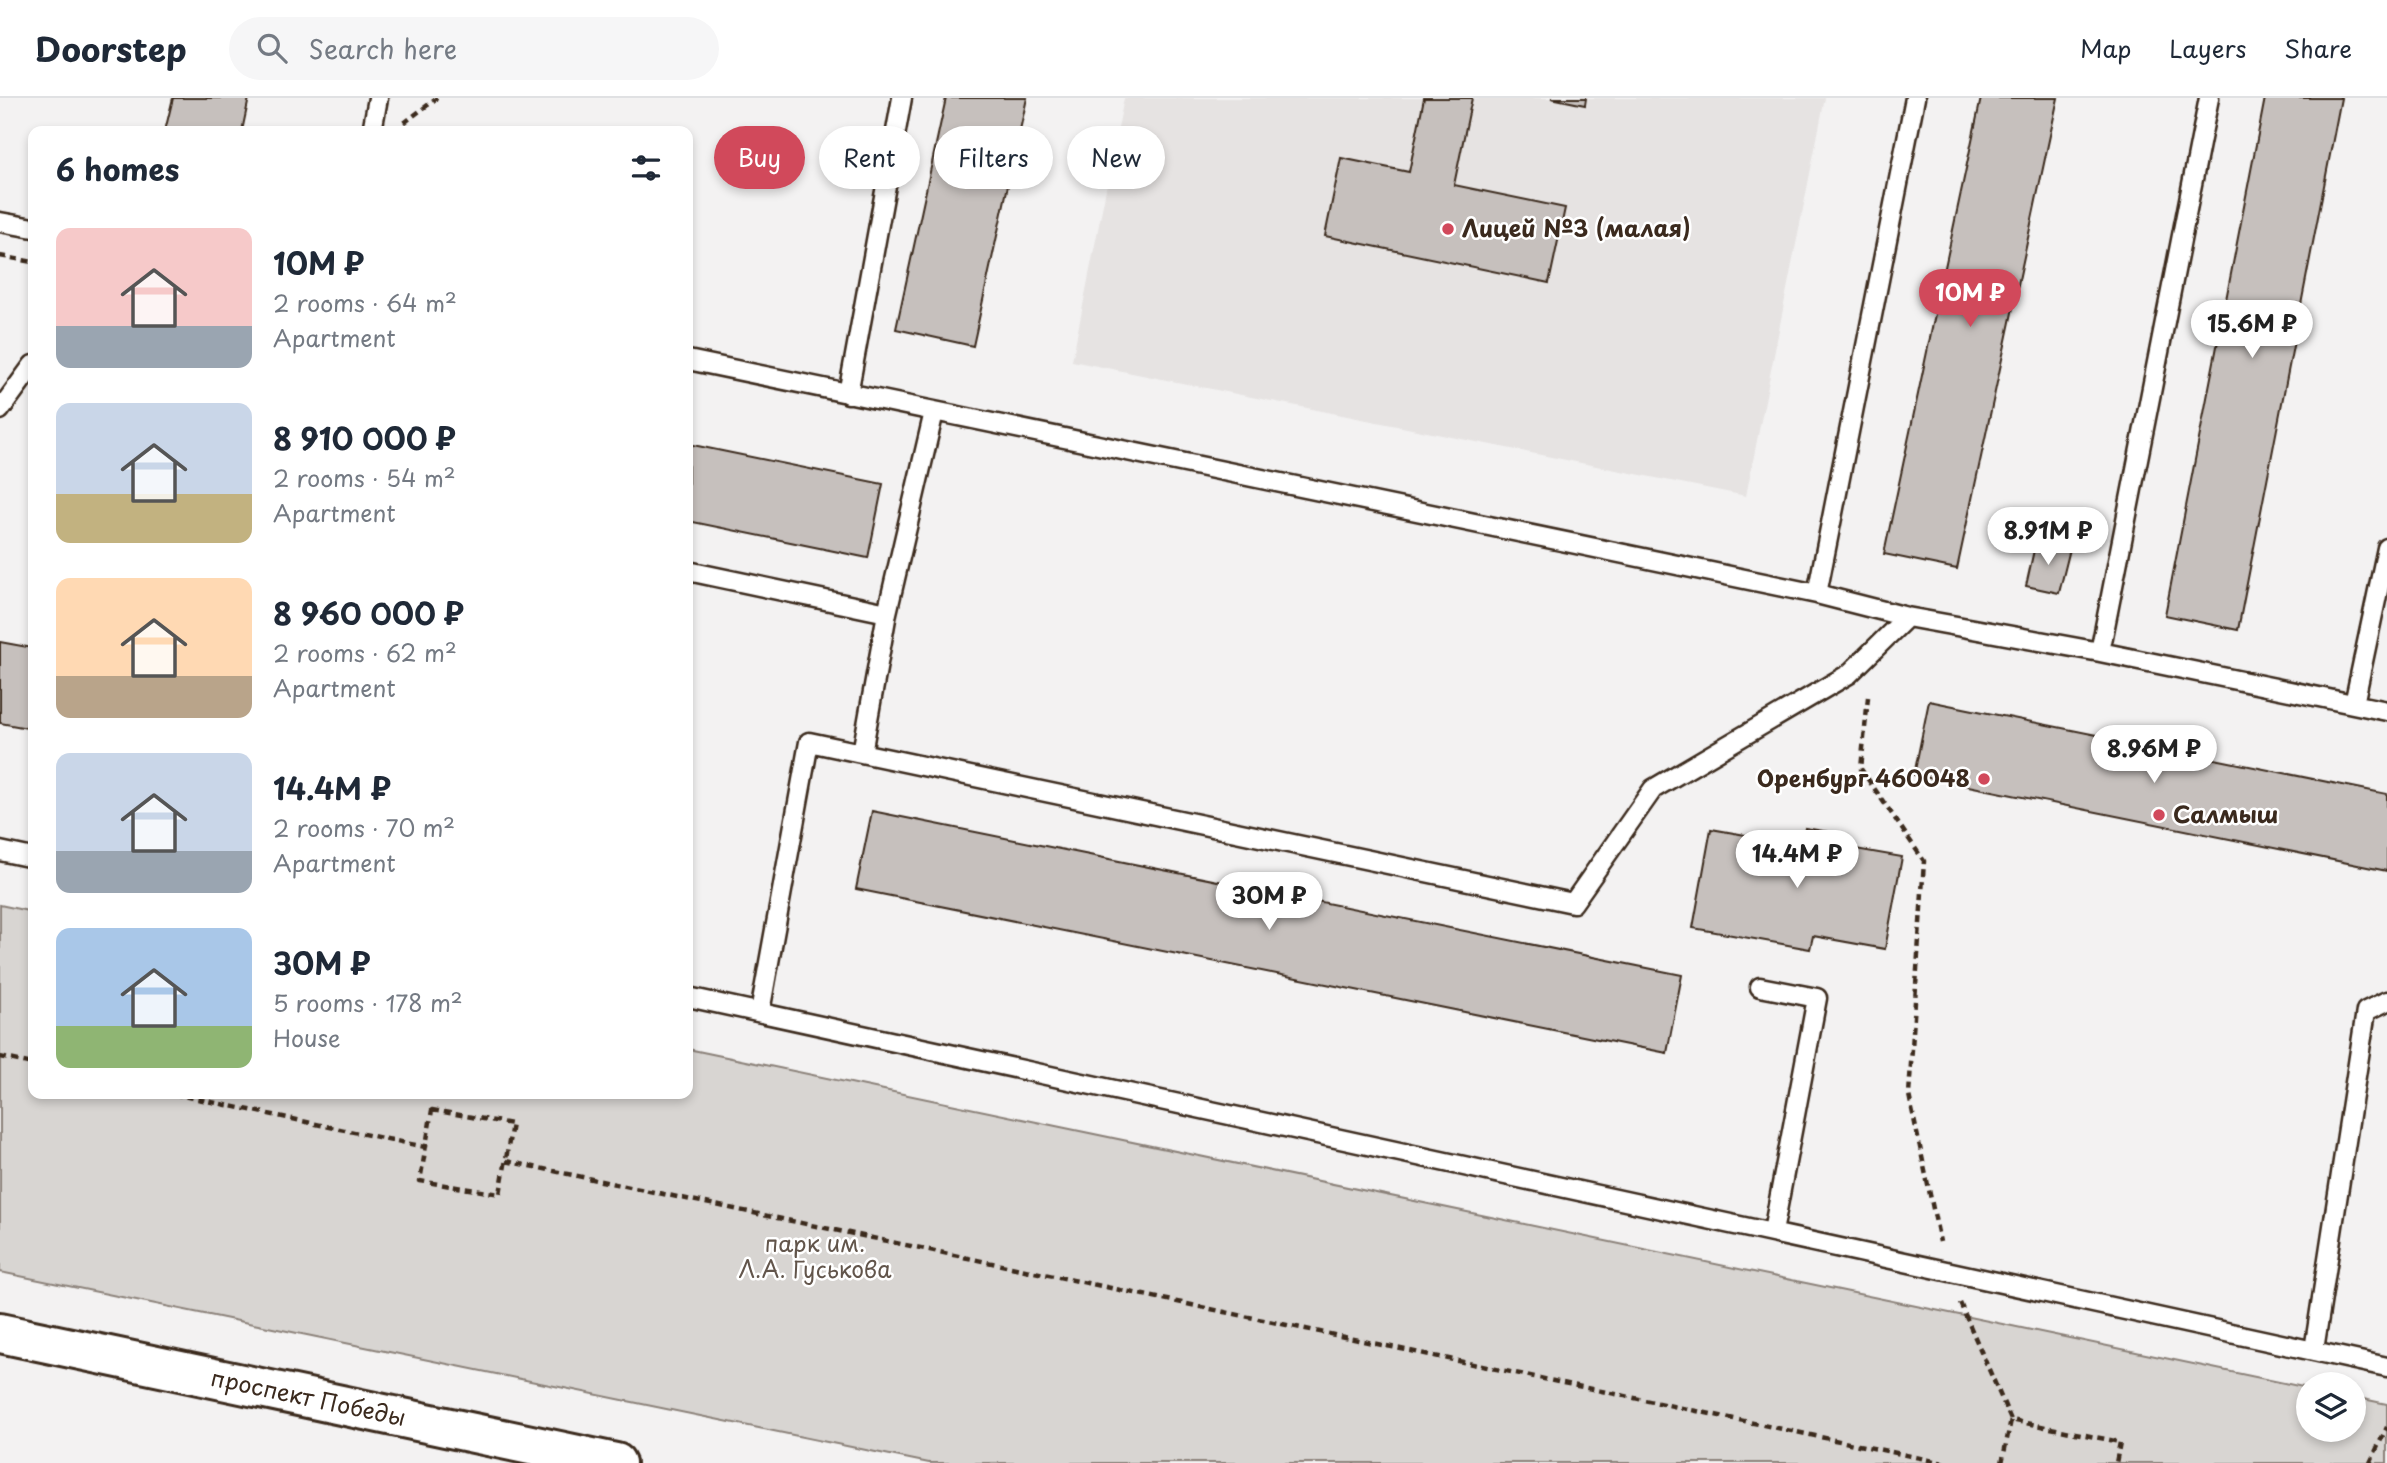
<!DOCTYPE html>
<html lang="en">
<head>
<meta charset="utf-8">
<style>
	:root { --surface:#fff; --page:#f6f6f7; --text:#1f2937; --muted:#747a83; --line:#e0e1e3; --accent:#d1495b }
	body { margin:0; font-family:"Playpen Sans",sans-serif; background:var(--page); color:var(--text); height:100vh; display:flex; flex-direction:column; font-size:26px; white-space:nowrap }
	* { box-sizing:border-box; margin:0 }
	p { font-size:23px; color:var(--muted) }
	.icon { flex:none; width:38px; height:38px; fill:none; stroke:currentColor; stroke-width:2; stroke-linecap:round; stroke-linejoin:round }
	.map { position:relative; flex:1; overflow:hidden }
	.drawer { position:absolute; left:28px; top:28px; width:665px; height:973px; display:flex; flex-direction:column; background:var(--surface); border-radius:14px; box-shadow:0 4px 10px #0003 }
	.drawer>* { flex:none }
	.banner { position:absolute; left:714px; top:28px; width:665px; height:63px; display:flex; gap:14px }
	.tools { position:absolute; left:2296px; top:1274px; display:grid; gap:14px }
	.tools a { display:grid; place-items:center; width:70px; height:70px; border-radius:50%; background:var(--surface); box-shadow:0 4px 10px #0003; font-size:35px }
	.price { position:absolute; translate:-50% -60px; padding:0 16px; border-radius:24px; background:#fff; color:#222; font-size:23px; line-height:46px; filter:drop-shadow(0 2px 4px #0008) }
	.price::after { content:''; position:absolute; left:50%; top:42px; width:21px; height:16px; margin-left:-10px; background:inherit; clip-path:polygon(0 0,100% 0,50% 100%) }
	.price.selected { background:var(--accent); color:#fff }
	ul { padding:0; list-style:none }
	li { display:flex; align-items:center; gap:21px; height:175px; padding:0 28px }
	li span { display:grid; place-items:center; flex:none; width:196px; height:140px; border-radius:14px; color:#555 }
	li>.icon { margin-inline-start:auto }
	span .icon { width:84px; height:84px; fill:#fffc; stroke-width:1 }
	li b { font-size:30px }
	h2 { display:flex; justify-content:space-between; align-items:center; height:84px; padding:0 28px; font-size:30px }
	.pill { padding:0 24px; border-radius:32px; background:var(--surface); box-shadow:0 4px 10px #0003; font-size:24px; line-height:63px }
	.pill.selected { background:var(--accent); color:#fff }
	header { display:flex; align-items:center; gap:42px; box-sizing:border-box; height:98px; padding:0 35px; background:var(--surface); border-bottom:2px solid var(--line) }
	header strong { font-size:33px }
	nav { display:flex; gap:38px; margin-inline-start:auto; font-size:24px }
	.search { width:490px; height:63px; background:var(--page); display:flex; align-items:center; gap:18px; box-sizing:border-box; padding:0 24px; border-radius:38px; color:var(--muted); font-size:26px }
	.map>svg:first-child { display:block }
	.built { fill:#e6e3e2 }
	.green { fill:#d8d5d2; stroke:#8a8078; stroke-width:2 }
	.building { fill:#c6c0bd; stroke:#3b2a1e; stroke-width:2 }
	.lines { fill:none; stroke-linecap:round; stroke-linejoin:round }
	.lane-casing { stroke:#3b2a1e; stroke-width:23 }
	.primary-casing { stroke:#3b2a1e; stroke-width:44 }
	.path { stroke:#3b2a1e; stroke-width:4.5; stroke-dasharray:7 5; stroke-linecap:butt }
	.lane { stroke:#fff; stroke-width:18 }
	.primary { stroke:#fff; stroke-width:38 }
	.poi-dot { fill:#d1495b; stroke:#fff; stroke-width:2.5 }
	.labels { text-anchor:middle; stroke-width:5; stroke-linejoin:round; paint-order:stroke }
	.poi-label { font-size:23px; font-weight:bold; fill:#3b2a1e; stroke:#fff; text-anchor:start }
	.park-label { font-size:23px; fill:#62554b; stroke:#fff }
	.street-label { font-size:23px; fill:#3b2a1e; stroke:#fff }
</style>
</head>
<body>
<header>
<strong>Doorstep</strong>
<div class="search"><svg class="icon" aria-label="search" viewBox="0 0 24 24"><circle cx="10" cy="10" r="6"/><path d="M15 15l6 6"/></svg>Search here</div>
<nav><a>Map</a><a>Layers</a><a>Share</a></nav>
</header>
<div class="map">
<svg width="2387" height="1365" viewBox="0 0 2387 1365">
	<rect width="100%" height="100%" fill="#f3f2f2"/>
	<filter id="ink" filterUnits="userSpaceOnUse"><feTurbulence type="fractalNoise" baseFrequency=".0143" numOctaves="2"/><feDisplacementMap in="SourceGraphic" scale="14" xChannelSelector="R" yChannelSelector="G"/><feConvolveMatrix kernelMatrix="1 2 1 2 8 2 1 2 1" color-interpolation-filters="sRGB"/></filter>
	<g filter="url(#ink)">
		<path class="built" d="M1124 0H1825L1746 398 1072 263Z"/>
		<path class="green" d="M0 807 33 814V996H688V951L2308 1290V1332H2354V1299L2387 1306V1365H929L0 1174Z"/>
		<path class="building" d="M173 0H249L242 33H165Z
			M946 0H1027L973 248 896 231Z
			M1424 0H1472L1454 87 1565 110 1549 185 1325 138 1341 60 1409 74Z
			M1551 0H1586L1585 7Z
			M1981 0H2058L1957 471 1884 456Z
			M2265 0H2341L2238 532 2165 517Z
			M688 346 883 386 868 460 688 423Z
			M2036 443 2070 451 2059 495 2026 488Z
			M0 544 33 550V631L0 625Z
			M1929 603 2387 696V773L1914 677Z
			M872 713 1682 877 1667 955 856 791Z
			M1805 730 1847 737 1844 749 1902 759 1885 851 1813 838 1810 851 1693 830 1711 731 1802 747Z"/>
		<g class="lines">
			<g class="lane-casing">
				<path id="lane" d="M372 33 378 0
					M0 124 33 130
					M688 262 1817 496 1907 519 2100 554 2387 613
					M848 296 902 0
					M0 312 33 267
					M688 473 887 515 934 314
					M1817 496 1915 0
					M2100 554 2209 0
					M2354 606 2387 450
					M862 655 887 515
					M0 753 33 760
					M1760 889 1817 900 1773 1134
					M688 899 2387 1269
					M760 914 809 644 1573 805 1653 691 1849 576 1907 519
					M2314 1252 2366 913 2387 903"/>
			</g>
			<g class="primary-casing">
				<g id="primary">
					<path id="s1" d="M0 1235 616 1365"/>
				</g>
			</g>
			<path class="path" d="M404 25 437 0
				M0 158 33 164
				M1868 599 1861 671 1924 763 1909 997 1940 1144
				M0 959 33 966
				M174 996 425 1049
				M432 1012 512 1026 500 1096 420 1083Z
				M506 1063 1944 1365
				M1960 1205 2011 1322
				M2002 1365 2011 1322 2120 1344 2116 1365
				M2370 1365 2387 1329"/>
			<use href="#lane" class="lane"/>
			<use href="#primary" class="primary"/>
		</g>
	</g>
	<g class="poi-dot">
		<circle cx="1448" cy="131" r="7"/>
		<circle cx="1984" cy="681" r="7"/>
		<circle cx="2159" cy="717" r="7"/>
	</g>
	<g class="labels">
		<g class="poi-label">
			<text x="1462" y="139">Лицей №3 (малая)</text>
			<text x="1970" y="689" text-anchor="end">Оренбург 460048</text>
			<text x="2173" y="725">Салмыш</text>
		</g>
		<g class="park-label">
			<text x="815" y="1154">парк им.<tspan x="815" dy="26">Л.А. Гуськова</tspan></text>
		</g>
		<g class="street-label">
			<text dy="8" stroke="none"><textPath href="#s1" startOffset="315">проспект Победы</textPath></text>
		</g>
	</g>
</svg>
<div class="tools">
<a><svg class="icon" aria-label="layers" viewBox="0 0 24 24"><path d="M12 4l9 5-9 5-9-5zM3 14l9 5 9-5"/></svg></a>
</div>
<b class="price selected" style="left:1970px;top:231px">10M ₽</b>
<b class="price" style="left:2252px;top:262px">15.6M ₽</b>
<b class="price" style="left:2048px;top:469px">8.91M ₽</b>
<b class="price" style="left:2154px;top:687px">8.96M ₽</b>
<b class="price" style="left:1797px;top:792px">14.4M ₽</b>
<b class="price" style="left:1269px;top:834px">30M ₽</b>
<div class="banner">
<a class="pill selected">Buy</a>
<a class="pill">Rent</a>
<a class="pill">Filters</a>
<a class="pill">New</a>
</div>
<section class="drawer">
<h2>6 homes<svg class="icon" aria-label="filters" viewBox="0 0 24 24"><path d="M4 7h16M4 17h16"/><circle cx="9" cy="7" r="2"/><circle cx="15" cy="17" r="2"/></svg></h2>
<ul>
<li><span style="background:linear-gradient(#f6c9c9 70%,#9aa5b1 0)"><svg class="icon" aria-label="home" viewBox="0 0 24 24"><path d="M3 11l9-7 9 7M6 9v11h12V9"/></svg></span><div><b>10M ₽</b><p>2 rooms · 64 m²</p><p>Apartment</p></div></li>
<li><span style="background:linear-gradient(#c9d6e8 65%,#c2b280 0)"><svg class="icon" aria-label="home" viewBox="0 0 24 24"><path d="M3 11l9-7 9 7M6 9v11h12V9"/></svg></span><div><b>8 910 000 ₽</b><p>2 rooms · 54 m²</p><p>Apartment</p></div></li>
<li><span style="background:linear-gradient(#ffd9b3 70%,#b9a48a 0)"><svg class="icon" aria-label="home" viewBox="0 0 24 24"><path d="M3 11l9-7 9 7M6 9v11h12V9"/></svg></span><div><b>8 960 000 ₽</b><p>2 rooms · 62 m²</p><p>Apartment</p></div></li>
<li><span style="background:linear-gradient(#c9d6e8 70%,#9aa5b1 0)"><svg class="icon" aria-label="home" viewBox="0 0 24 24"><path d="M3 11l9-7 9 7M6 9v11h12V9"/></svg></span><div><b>14.4M ₽</b><p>2 rooms · 70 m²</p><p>Apartment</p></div></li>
<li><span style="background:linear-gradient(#a9c7e8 70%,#8fb573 0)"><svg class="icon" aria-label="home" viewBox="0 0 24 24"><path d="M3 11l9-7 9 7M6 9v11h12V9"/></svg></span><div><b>30M ₽</b><p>5 rooms · 178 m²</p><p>House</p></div></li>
</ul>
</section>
</div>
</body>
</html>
